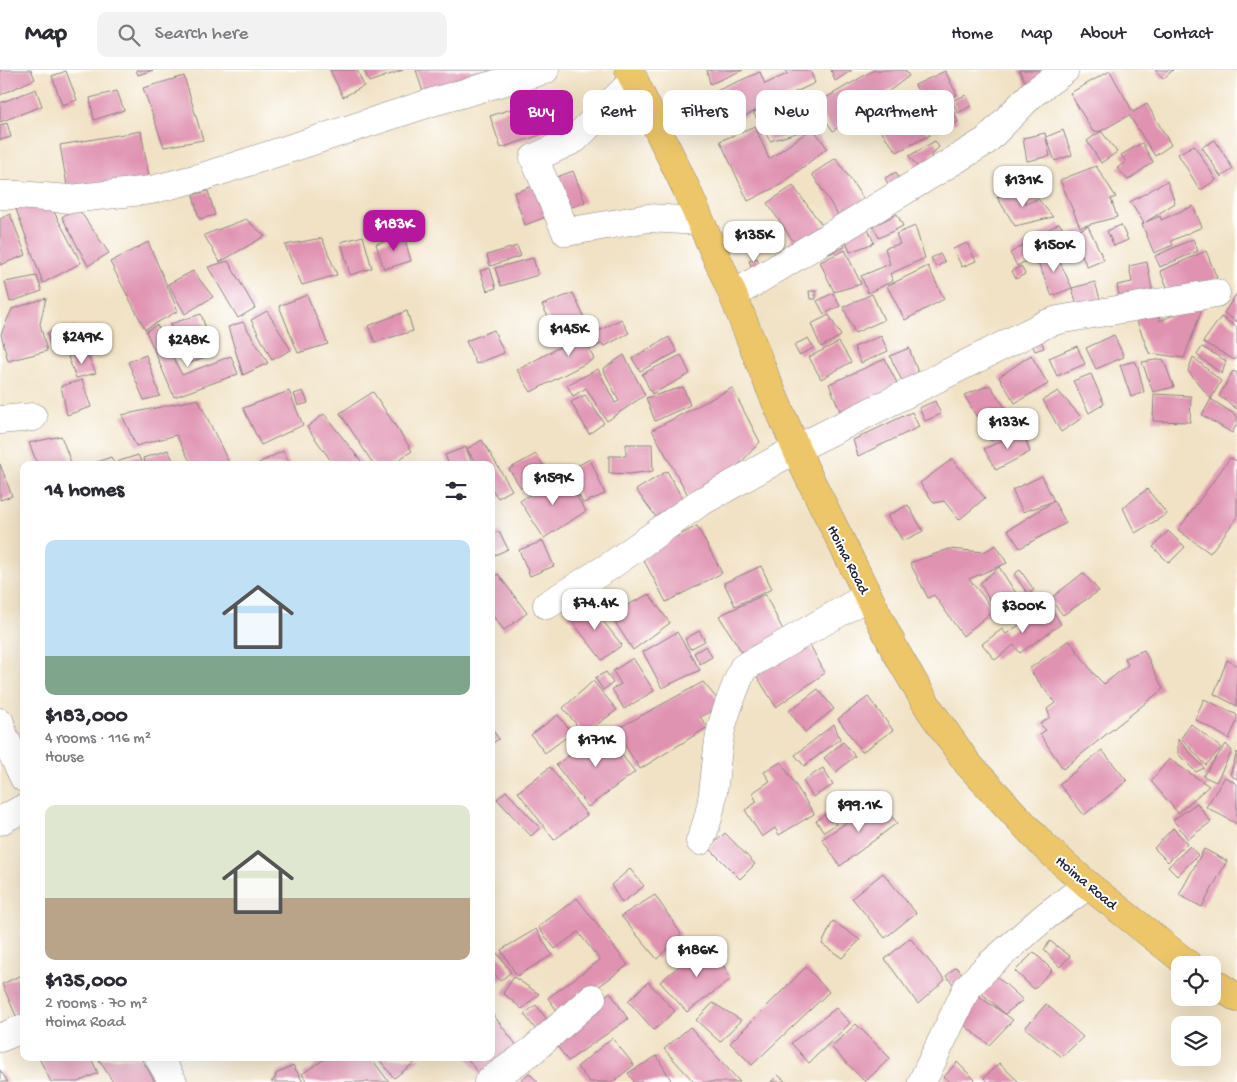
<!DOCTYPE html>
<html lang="en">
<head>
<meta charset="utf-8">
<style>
	:root { --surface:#fff; --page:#f2f2f3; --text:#2b2b33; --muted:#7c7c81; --line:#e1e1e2; --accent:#b5179e }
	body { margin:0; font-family:"Gochi Hand",sans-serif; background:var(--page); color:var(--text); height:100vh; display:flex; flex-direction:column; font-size:19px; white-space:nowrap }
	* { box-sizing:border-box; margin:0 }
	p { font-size:16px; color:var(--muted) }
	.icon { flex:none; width:28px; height:28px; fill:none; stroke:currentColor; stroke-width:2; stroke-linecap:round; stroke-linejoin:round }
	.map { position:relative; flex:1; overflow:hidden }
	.panel { position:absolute; left:20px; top:391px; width:475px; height:600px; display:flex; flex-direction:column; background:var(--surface); border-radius:10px; box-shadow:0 5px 20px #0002 }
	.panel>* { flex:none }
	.top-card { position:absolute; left:510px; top:20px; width:475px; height:45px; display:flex; gap:10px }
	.tools { position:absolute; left:1171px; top:886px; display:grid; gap:10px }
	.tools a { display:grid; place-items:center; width:50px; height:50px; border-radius:10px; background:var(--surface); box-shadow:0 5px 20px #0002; font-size:25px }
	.price { position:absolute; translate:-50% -42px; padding:0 11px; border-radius:10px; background:#fff; color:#222; font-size:16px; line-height:32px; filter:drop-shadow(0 1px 2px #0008) }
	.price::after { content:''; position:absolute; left:50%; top:30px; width:15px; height:11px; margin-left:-8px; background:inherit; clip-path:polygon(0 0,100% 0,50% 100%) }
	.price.current { background:var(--accent); color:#fff }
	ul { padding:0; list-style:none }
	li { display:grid; align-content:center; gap:10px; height:265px; padding:0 25px }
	li span { display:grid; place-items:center; height:155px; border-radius:10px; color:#555 }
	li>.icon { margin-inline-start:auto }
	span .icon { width:90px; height:90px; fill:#fffc; stroke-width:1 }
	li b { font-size:21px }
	h2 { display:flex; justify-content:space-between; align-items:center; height:60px; padding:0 25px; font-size:21px }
	.tag { padding:0 18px; border-radius:10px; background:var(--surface); box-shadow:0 5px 20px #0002; font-size:18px; line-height:45px }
	.tag.current { background:var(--accent); color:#fff }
	header { display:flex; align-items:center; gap:30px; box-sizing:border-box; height:70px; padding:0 25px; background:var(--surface); border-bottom:1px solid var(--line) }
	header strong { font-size:24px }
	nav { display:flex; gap:28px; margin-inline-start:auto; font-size:18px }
	.search { width:350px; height:45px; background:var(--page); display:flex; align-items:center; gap:12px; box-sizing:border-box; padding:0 18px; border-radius:10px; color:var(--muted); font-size:19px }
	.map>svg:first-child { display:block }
	.building { fill:#e093b1 }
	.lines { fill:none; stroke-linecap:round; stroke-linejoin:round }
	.minor-casing { stroke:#8a8280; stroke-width:29 }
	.major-casing { stroke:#8a8280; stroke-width:29 }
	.minor { stroke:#fff; stroke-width:28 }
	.major { stroke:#ecc669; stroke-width:28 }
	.labels { text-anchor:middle; stroke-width:4; stroke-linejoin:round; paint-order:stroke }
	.street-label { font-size:15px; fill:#22223b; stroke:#fff }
</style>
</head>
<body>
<header>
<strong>Map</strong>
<div class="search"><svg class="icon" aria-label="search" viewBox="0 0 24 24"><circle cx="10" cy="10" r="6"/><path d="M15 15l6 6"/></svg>Search here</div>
<nav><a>Home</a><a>Map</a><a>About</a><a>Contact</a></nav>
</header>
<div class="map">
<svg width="1237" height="1012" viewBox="0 0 1237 1012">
	<rect width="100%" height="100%" fill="#fff"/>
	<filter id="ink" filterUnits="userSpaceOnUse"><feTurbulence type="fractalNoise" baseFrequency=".02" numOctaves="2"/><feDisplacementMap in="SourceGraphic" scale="10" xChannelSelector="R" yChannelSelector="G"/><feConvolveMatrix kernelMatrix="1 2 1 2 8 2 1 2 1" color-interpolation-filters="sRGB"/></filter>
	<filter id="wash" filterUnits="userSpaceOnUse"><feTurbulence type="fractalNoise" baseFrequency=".0096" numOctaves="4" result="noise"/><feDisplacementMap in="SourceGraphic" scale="20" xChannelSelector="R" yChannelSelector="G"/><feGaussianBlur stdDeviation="1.12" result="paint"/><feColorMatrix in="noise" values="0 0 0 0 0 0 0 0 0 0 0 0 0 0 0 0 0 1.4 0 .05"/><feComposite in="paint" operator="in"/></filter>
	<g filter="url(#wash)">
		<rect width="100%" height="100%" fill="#f1e2c5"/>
		<g id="blocks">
			<path class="building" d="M0 0H31L35 9 0 25Z
				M136 0H153L138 5Z
				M330 0H357L364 16 343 27Z
				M364 0H403L369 12Z
				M416 0H516L423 22Z
				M707 0H743L710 14Z
				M786 0H810L815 13 753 42 815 34 824 53 813 58 770 71 753 42 725 56 714 22 760 2 765 14 787 4Z
				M831 0H852L835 11Z
				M874 0H905L909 6 876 31 833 61 815 34Z
				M1019 0H1044L1028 18Z
				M1155 0H1173L1163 9Z
				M66 1 77 30 62 35 52 6Z
				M945 1 957 25 927 38 915 15Z
				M1110 1 1133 42 1147 34 1171 75 1155 86 1129 45 1101 61 1093 62 1070 23Z
				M184 6 203 70 164 77 143 18Z
				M36 19 42 36 0 52V33Z
				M117 21 124 40 94 50 90 28Z
				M966 25 971 36 958 43 952 31Z
				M547 27 558 59 501 78 490 46Z
				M949 31 958 52 935 61 926 41Z
				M900 35 930 65 897 82 872 50Z
				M7 53 11 67 0 70V55Z
				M755 56 769 89 813 58 827 78 782 114 748 131 720 71Z
				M1063 60 1072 85 1055 91 1046 67Z
				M141 61 150 113 69 127 60 75Z
				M1101 61 1117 82 1101 93 1087 71Z
				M1045 63 1050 86 1027 91 1023 68Z
				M1215 70 1233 99 1221 107 1202 77Z
				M935 71 939 77 931 85 932 92 919 99 909 86Z
				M1142 73 1153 92 1128 110 1117 98 1126 92 1121 85Z
				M1194 75 1216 110 1200 120 1178 84Z
				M836 88 869 137 842 151 812 104Z
				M1096 96 1116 127 1111 129 1117 147 1080 157 1060 110Z
				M573 101 585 132 525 155 514 123Z
				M896 102 904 119 893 124 885 108Z
				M1167 111 1175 133 1146 152 1160 146 1161 150 1193 136 1202 157 1171 171 1173 175 1154 183 1142 154 1144 153 1130 132Z
				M793 116 825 159 798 178 767 133Z
				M1020 118 1026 134 1038 129 1053 147 1015 156 997 127Z
				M208 121 215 145 199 149 193 125Z
				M14 134 52 138 81 193 43 213Z
				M77 137 109 183 88 196 62 147Z
				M10 144 26 185 0 195V149Z
				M897 144 903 156 879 168 873 156Z
				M246 149 265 166 220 192 204 165Z
				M1059 153 1072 170 1063 176 1061 172 1017 196 1010 183Z
				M1121 155 1128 170 1114 176 1107 161Z
				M867 156 874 173 850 182 844 166Z
				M915 156 925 188 890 204 893 211 868 223 861 206 890 194 885 178 900 174 896 164Z
				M1088 156 1104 190 1087 197 1073 163Z
				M363 166 372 198 350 205 341 172Z
				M404 166 411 191 384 199 376 174Z
				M841 167 845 177 824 186Z
				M322 168 337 205 302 215 285 175Z
				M1193 169 1198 181 1160 197 1155 186Z
				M148 172 178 241 145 259 110 192Z
				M967 173 976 191 962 197 953 179Z
				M517 176 521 186 490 196 487 185Z
				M1054 179 1072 218 1052 226 1037 190Z
				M845 180 861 214 834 222 820 192Z
				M1206 181 1217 208 1172 228 1160 201Z
				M940 184 945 192 936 197 931 188Z
				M533 188 538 205 501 216 495 198Z
				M757 188 760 195 752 198 749 191Z
				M228 191 255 238 238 248 208 197Z
				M1147 192 1153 224 1120 231 1117 215 1132 212 1129 196Z
				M928 196 944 229 905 250 887 216Z
				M1021 196 1025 204 1016 209 1012 201Z
				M490 198 496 218 487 221 480 201Z
				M193 201 213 227 185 244 168 214Z
				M37 206 42 221 10 232 5 212Z
				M1095 212 1102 236 1079 242 1072 218Z
				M809 221H816V229H810Z
				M573 223 588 256 559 268 542 235Z
				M833 223 840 236 824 244 817 231Z
				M1237 223V252L1224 243Z
				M872 224 884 250 855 263 843 237Z
				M307 225 328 274 298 283 279 236Z
				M46 228 40 254 47 281 8 291 1 264 12 239Z
				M1205 231 1184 288 1149 283 1135 246 1157 240 1160 251Z
				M267 241 291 280 272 290 251 250Z
				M407 241 413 261 375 272 368 256Z
				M201 244 214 283 186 295 170 254Z
				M829 245 841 266 821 277 811 254Z
				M1221 247 1237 257V286L1235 290 1203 272Z
				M621 249 629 263 605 276 601 274 589 279 594 289 531 322 517 300 582 265 586 268Z
				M243 252 268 293 243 305 228 257Z
				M157 255 182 305 231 286 238 304 174 327 146 261Z
				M75 256 80 275 52 283 47 263Z
				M494 260 504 283 476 294 466 271Z
				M1114 265 1124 287 1096 299 1086 278Z
				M881 266 888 281 861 293 854 277Z
				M1039 266 1044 278 1035 281 1030 270Z
				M669 267 677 282 640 301 632 288Z
				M808 268 814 278 799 285 794 275Z
				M839 272 851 292 821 309 809 287Z
				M1077 276 1085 294 1057 306 1049 288Z
				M1202 277 1226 291 1222 304 1197 285Z
				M909 278 921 311 905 317 890 286Z
				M85 280 96 303 76 308 68 287Z
				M146 285 160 326 144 330 128 292Z
				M624 285 645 325 607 351 586 318 573 326 567 315 598 299 615 333 619 331 603 299Z
				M681 285 690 304 652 324 642 304Z
				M1031 285 1048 314 1015 333 999 307Z
				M1193 287 1221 311 1211 329 1237 346V354L1232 363 1202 345 1211 329 1188 301Z
				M885 289 902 323 843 348 829 314Z
				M1163 289 1174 317 1153 322 1142 292Z
				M1135 291 1138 297 1144 322 1131 327 1120 295Z
				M1233 301 1237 303V339L1219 326Z
				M1091 304 1104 334 1089 343 1073 311Z
				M82 310 91 337 67 345 61 316Z
				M990 315 1017 356 991 371 964 325Z
				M683 317 690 335 655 351 646 328Z
				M732 318 760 372 731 403 688 425 652 360Z
				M289 321 303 355 261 375 243 338Z
				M303 321 308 333 298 336 294 324Z
				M1058 321 1082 348 1061 362 1043 330Z
				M373 322 412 381 390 395H374L340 343Z
				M1154 324 1191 326 1190 352 1153 351Z
				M585 325 604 353 589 364 571 332Z
				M198 329 229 393 225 395H192L176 365 136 376 122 345Z
				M935 331 941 344 925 351 919 338Z
				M912 342 919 357 858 386 853 370Z
				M324 344 364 395H334L307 357Z
				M1023 361 1030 382 996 400 984 379Z
				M61 366 72 395H38L29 373Z
				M482 370 512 420 498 428 491 418V395H477L467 379Z
				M626 374H652L653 401 629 404 609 403V386H626Z
				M466 377 473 395H449L445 385Z
				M168 380 175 394 172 395H146L143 388Z
				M283 381 290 395H255Z
				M536 384 547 402 521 418 509 399Z
				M138 385 143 395H117V392Z
				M111 387 115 395H89Z
				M1230 388 1237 391V448L1210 483 1178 460Z
				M590 389 605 424 583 433 566 402Z
				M952 389 985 428 959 450 944 431 934 433 920 413Z
				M0 394 12 426 0 430Z
				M667 401 686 435 660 452 636 420Z
				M562 404 586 441 544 468 520 431Z
				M1042 406 1054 431 1023 442 1012 420Z
				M1147 419 1167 444 1135 463 1123 438Z
				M1054 431 1066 453 1020 478 1008 460Z
				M908 435 923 461 903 471 887 446Z
				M697 456 722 503 666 532 641 485Z
				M499 461 508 479 491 487V465Z
				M1168 461 1185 477 1169 493 1153 477Z
				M543 471 554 496 530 506 519 480Z
				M996 475 1007 493 969 509 994 540 963 566 934 525 928 528 910 493 949 479 984 482Z
				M761 496 772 519 735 536 724 513Z
				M999 497 1021 531 999 547 980 513Z
				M1020 500 1034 520 1028 524 1014 504Z
				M1083 503 1099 521 1063 545 1050 529Z
				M498 504 527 543 504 560 491 544V510Z
				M649 524 670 553 633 580 610 544Z
				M765 524 786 566 745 587 719 546Z
				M587 531 622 575 602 590 568 546Z
				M1049 535 1061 554 1020 583 1014 575 995 590 982 574 1002 559 1006 564Z
				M699 561 705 571 690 579 685 569Z
				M677 562 700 600 662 618 643 582Z
				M1069 570 1094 604 1104 614 1128 595 1125 588 1144 580 1163 619 1063 699 1040 664 1046 660 1040 654 1050 647 1047 639 1055 633 1029 599Z
				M808 571 825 603 776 637 756 605Z
				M706 576 712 587 700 594 694 583Z
				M633 588 654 621 624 639 612 619 621 614 613 601Z
				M1227 590 1237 595V636L1214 624Z
				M606 602 613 613 603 620 595 608Z
				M593 611 617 640 584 664 563 638Z
				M703 612 723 636 700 647 708 657 640 699 615 660Z
				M818 619 834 639 805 662 789 641Z
				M868 627 893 660 862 682 838 649Z
				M1204 629 1237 645V651L1229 669 1195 649Z
				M558 645 572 663 545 683 531 665Z
				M834 654 840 669 804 696 795 685Z
				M1191 654 1221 678 1206 695 1181 668Z
				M491 658 499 669 491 674Z
				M603 660 635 702 588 737 556 695Z
				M1178 669 1204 698 1196 702 1178 684Z
				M843 672 855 686 836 702 824 688Z
				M1226 674 1232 681 1216 712 1203 706Z
				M1102 680 1127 711 1084 745 1059 714Z
				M1237 682V709L1230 705Z
				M1169 689 1209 716 1178 743 1151 711Z
				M781 692 814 744 779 765 775 758 762 767 745 740 757 732 752 723 770 711 764 702Z
				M550 697 587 745 554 770 518 722Z
				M823 698 833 715 813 727 803 711Z
				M1225 707 1237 714V754L1206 737Z
				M506 721 540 758 531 766 497 729Z
				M879 731 897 753 840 796 822 769Z
				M1197 733 1211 752 1188 769 1173 750Z
				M828 742 836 754 824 762 816 751Z
				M1173 758 1187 773 1168 792 1154 778Z
				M725 763 755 794 740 809 709 778Z
				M1190 776 1198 785 1177 806 1168 797Z
				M1204 779 1227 791 1202 837 1179 825Z
				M630 799 644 816 622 833 611 815Z
				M883 803 916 843 885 868 852 828Z
				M655 825 681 864 657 889 621 846Z
				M577 828 628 895 560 945 548 928 600 890 578 862 555 879 538 857Z
				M833 851 860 870 842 888 822 874Z
				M536 859 552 885 517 906 501 880Z
				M910 868 945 910 918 934 885 889Z
				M710 870 731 909 687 942 660 912Z
				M1050 871 1070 886 1060 897 1044 880Z
				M491 875 511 902 500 911 491 899Z
				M1034 882 1052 900 1034 919 1015 901Z
				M806 897 829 922 752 995 730 973Z
				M956 897 964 906 954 915 946 906Z
				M992 902 1023 930 1005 944 1013 950 989 975 960 952 977 925 1005 944 976 918Z
				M24 904V953L20 955 2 914Z
				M514 907 539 924 522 939 503 923Z
				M648 912 675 941 654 960 628 931Z
				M610 922 628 949 568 991 552 969Z
				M713 933 741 950 720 972 696 950Z
				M1046 934 1083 967 1062 987 1025 958Z
				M536 935 548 951 536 960 524 944Z
				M836 938 850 953 809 993 791 973Z
				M491 942 518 977 480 1006 467 988H491Z
				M856 954 890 988 865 1012 831 977Z
				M690 957 740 1012H694L664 979Z
				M612 968 634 995 613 1012H590L577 997Z
				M657 986 672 1012H634L628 1003Z
				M39 988H91L98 1003 78 1012H51Z
				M98 988H141L155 1012H113Z
				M326 988H371L389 1012H307L302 1004Z
				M378 988H421L394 1008Z
				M957 992 977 1012H950L944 1007Z
				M999 993 1019 1012H987L984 1008Z
				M293 995 303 1012H271L275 1009 276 1004Z
				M0 1000 8 1012H0Z
				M529 1003 538 1012H519Z
				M778 1005 786 1012H771Z"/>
		</g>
	</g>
	<g filter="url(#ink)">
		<use href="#blocks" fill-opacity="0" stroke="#8a8280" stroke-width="1"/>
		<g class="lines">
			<g class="minor-casing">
				<path id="minor" d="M634 10 575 69 534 88 566 162 648 148 699 151
					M0 125H18L70 129 151 120 202 107 436 31 545 0
					M733 225 986 71 1032 24 1065 0
					M0 350 33 347
					M547 535 610 496 699 433 796 379 1046 254 1058 250 1216 223
					M0 652 4 666 24 708
					M0 751 24 738
					M700 771C717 732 713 700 721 660 726 639 735 618 743 598L868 526
					M0 968 24 958
					M159 988 173 1012
					M488 1012 533 980 592 928
					M922 1012 967 918 988 896 1047 845 1088 815"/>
			</g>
			<g class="major-casing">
				<path id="major" d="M629 0 685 116 733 225 767 311 805 399 896 582 930 640 968 694 1044 776 1088 815 1189 895
					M1212 911 1237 928"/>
			</g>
			<use href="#minor" class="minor"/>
			<use href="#major" class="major"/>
		</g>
	</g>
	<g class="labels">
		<g class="street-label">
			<text transform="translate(849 489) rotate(63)" y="5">Hoima Road</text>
			<text transform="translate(1087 812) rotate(40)" y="5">Hoima Road</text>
		</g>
	</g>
</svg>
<div class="tools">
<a><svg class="icon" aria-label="locate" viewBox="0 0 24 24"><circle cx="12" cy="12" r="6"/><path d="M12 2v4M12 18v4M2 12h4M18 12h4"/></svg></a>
<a><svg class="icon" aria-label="layers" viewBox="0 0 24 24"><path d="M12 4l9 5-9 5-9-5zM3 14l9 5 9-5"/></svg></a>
</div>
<b class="price" style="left:1023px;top:138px">$131K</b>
<b class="price current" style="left:394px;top:182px">$183K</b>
<b class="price" style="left:754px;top:193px">$135K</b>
<b class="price" style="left:1054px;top:203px">$150K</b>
<b class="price" style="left:569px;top:287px">$145K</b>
<b class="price" style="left:82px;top:295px">$249K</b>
<b class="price" style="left:188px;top:298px">$248K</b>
<b class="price" style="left:1008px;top:380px">$133K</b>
<b class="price" style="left:553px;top:436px">$159K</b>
<b class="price" style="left:595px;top:561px">$74.4K</b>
<b class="price" style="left:1023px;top:564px">$300K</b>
<b class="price" style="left:596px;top:698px">$171K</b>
<b class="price" style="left:859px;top:763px">$99.1K</b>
<b class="price" style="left:697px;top:908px">$186K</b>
<div class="top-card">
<a class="tag current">Buy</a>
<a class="tag">Rent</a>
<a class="tag">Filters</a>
<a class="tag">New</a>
<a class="tag">Apartment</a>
</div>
<section class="panel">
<h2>14 homes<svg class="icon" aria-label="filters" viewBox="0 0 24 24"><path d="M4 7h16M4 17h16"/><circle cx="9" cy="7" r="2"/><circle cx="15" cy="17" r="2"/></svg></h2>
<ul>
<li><span style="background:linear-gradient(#bfe0f5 75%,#7fa58c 0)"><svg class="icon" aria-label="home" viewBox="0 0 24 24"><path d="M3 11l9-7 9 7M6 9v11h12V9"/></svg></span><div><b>$183,000</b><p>4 rooms · 116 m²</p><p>House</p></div></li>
<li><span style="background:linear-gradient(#dfe7d0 60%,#b9a48a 0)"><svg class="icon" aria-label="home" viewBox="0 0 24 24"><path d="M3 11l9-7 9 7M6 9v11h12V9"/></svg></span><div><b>$135,000</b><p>2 rooms · 70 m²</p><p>Hoima Road</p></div></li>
</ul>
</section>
</div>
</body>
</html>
